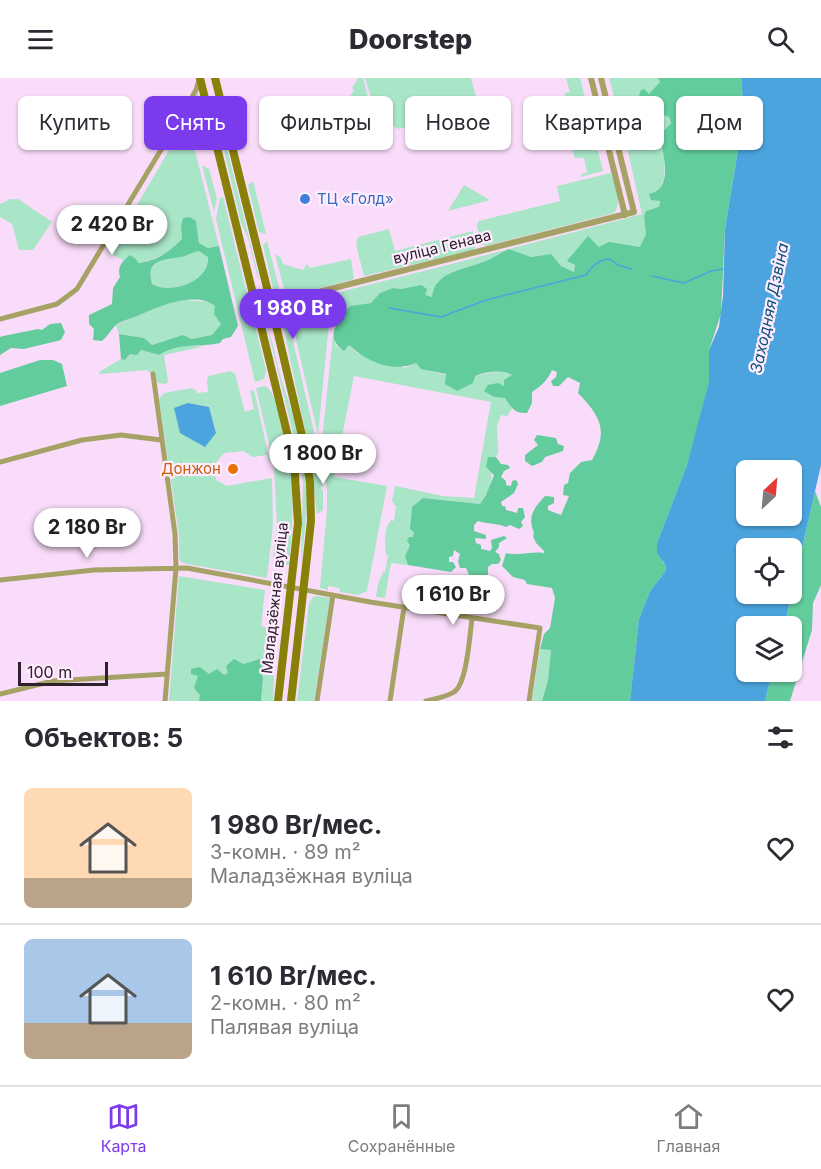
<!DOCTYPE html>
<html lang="ru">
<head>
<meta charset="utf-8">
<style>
	:root { --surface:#fff; --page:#f7f7f7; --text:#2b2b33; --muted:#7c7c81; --line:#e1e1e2; --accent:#7c3aed }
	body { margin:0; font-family:Inter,sans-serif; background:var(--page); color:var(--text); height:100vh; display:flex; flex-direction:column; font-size:22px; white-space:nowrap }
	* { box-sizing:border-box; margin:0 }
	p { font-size:20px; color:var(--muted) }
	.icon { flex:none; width:33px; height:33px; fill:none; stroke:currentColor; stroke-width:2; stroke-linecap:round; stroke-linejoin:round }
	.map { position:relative; height:623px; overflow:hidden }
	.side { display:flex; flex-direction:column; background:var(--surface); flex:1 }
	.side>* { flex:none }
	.top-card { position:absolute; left:18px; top:18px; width:786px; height:54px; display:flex; gap:12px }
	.needle { width:39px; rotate:26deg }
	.buttons { position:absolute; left:736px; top:382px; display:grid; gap:12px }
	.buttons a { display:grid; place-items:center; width:66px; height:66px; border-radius:9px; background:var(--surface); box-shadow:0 2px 4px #0004; font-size:30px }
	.scale { position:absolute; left:18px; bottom:15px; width:90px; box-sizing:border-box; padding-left:6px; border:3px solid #2c212c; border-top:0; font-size:16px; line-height:21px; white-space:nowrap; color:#2c212c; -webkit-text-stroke:4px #ffedff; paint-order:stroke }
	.price { position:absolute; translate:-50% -51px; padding:0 14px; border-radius:21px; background:#fff; color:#222; font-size:20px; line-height:39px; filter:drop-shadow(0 2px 3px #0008) }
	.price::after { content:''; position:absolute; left:50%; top:36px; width:18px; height:14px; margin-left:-9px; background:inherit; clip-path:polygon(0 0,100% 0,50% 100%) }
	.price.on { background:var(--accent); color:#fff }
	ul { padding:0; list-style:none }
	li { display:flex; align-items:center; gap:18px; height:150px; padding:0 24px }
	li+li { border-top:2px solid var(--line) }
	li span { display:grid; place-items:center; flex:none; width:168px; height:120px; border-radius:9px; color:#555 }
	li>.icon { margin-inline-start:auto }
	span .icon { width:72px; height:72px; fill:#fffc; stroke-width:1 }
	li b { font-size:26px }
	h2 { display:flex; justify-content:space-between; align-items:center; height:72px; padding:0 24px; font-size:26px }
	.pill { padding:0 21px; border-radius:9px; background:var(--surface); box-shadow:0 2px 4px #0004; font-size:21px; line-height:54px }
	.pill.on { background:var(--accent); color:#fff }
	header { display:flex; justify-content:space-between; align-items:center; height:78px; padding:0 24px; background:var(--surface); font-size:27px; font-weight:800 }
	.tabs { display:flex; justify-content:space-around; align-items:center; height:84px; border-top:2px solid var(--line); background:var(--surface); font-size:16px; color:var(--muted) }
	.tabs a { display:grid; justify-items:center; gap:3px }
	.tabs .on { color:var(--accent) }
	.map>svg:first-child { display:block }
	.green { fill:#a9e5c7; fill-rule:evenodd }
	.forest { fill:#62cc9d; fill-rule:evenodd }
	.water { fill:#4ca4de; fill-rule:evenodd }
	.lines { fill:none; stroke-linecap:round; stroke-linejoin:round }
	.stream { stroke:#4ca4de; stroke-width:1.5 }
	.minor { stroke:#a6a266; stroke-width:5 }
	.tertiary { stroke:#a6a266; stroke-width:6 }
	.secondary { stroke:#888008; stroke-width:8 }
	.shop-dot { fill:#3f7fe0; stroke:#ffedff; stroke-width:2 }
	.food-dot { fill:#e8710a; stroke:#ffedff; stroke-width:2 }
	.labels { text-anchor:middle; stroke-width:4.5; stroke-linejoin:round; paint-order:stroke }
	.shop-label { font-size:15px; fill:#366cbe; stroke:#ffedff; text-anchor:start }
	.street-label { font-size:15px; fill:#2c212c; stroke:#ffedff }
	.food-label { font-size:15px; fill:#c56008; stroke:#ffedff; text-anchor:end }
	.water-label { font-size:16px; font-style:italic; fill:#0e5279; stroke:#ffedff }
</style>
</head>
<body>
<header><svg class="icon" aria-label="menu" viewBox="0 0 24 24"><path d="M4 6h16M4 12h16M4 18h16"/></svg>Doorstep<svg class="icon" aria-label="search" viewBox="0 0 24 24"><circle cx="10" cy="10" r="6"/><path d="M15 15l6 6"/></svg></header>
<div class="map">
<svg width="821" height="623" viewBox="0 0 821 623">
	<rect width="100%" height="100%" fill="#f9dcf9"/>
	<path class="green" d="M358 0H363L368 20 363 27 350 19 354 12 352 10Z
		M365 0H471L477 23 473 31 399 51 377 39Z
		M566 0H580L603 93 580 99 582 96 587 94 584 80H575L572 71 586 67 585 60 581 61 571 19 566 20 564 15 570 14Z
		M609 0H658L660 4 646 22 656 34 669 39 671 45 659 58 665 79 664 102 659 112V130L651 131 644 139 646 156 641 169H599L568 183 575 187 574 194 561 188 551 176 531 179 509 171 485 184 448 196 432 219 425 218 421 207 401 211 393 210 380 215 371 225 350 228 338 244 329 245 318 357 288 226C406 199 524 167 642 136L624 56 635 53V57L647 55V53H652L650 30 648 27 632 29 634 48 622 49Z
		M198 15 206 48 192 43 188 31Z
		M189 49 219 168 208 170 199 165 196 143 190 139 183 141 181 148 182 161C169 174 157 182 138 185L130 177 123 182 109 175 182 50Z
		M226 67 259 200 258 201 248 160 241 145 223 68Z
		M202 87 209 91 217 121 214 134Z
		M611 95C615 107 623 123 614 135L486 168 481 166 477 147 479 143 560 123 557 108Z
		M253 103 266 156 259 154 248 107Z
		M464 107 490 122 448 133Z
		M223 119 266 292 264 301 255 304 216 141 220 120Z
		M10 121H18L52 144 33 172H19L12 146 0 139V126Z
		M389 151 395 173 473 153 476 168 474 172 364 198 356 167 358 159Z
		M267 163 281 217 273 210 263 167Z
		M199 173 208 178C210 204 171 217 152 206 145 182 164 182 181 179 187 178 192 174 199 173Z
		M275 176 281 180 283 186 303 192 307 186 310 190 351 181 354 201 286 219Z
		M182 222 210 224 215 228V236L221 246 212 257 192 261 183 257 152 267 144 260 119 256 116 247 160 228Z
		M285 229 315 358 323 408H321V412H323V432L317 436 310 375 281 238Z
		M268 253C274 265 276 283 280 297 291 331 304 368 306 404 308 432 304 460 301 488L303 404 301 388Z
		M333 257 336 268 344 273 349 267 357 275 405 290 416 285C426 296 461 300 475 298 487 296 501 290 512 297L494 319 505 320 512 331 507 338 501 337 497 348 498 375 496 379H489C494 399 492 409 480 426L423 420 413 460 405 478 408 487 391 485 385 520 376 519 378 506 383 494H385L388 477H386C385 466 383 451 391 442L394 443 396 428 394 427 392 422 395 408 443 418 474 420 491 324 354 298 334 399 387 408 367 513 358 517 340 514 339 510 328 508V512L320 510 327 431V411L321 372Z
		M187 267 202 269 164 277 168 304 166 306 157 305 155 294 149 295 148 292 100 296 99 294 121 281 126 282 130 276 141 272 159 277 170 270Z
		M230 293 235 296 245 334 254 331 250 313 254 312 270 384H269L267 377 252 379 244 373 224 375 215 386 216 402 227 408 272 400 273 447 267 500 187 486 181 484 179 479V457L159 321 164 315 192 310 196 312 197 315 208 314 207 302 209 298ZM188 325 209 329 216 355Z
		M265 308C278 314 285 360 288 375L283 381 273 383 256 310Z
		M284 388 291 392C294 424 292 455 289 487L278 486 273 479 277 447 274 389Z
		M179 498 265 512 261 548 268 550 273 569 269 596 274 597 273 623H261L263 600 260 593V581L243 586 224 598H198L201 618 199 623H169Z
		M317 518 330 520 314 623H297L309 525 313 519Z
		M540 571H551L548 602 542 623H532Z"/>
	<path class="forest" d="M658 0H741L743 24 741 54 725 151 721 236 709 272V304L696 357 687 387 657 465 662 483 666 488 665 494 650 513 639 541 630 623H542L548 602 551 572 540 571 544 556 550 550 555 520 552 510 527 506 525 502 513 499 502 488 506 475C520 478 531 473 544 475V473L536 465 533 458 534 455C527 438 534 430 545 418L554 419V425L548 428V432L561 437 569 418 563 417 564 407 568 405 570 395 581 384 592 382C609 352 600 338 578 315L580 305 568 299 559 308H553L551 303 556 299 557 294 552 292C548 302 541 308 532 314V325L527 335C515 336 511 330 505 320L494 319 484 313 488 307 498 305 504 308V302L512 297C502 291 486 294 475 298L473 305 457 313 445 306 446 296 421 291 416 285C393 295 367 284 349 267L344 273C323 259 338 243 350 228L371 225 380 215 393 210 401 211 421 207 427 211 425 217 432 219C435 193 464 192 483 184 492 181 500 175 509 171L531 179 551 176 561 188 574 194 575 187 567 183 588 158 599 169 609 164 640 169 646 156 644 139 646 133 659 129 660 123 651 122 649 116C652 115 656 114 658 112 671 102 663 71 659 58L671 45 669 39C653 33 657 30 646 22L642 23 639 17 641 12 644 11 649 16 660 4Z
		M190 139 196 143 199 165 208 170 219 168 238 248 231 259 223 261 220 265C198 270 179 264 159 277L141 272 137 277 130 276 125 282 121 281 119 256 144 260 152 267 183 257 192 261 212 257 221 246 214 236 215 228C194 212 156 230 135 239 129 241 122 243 117 246 112 250 108 258 102 263L93 262 94 251 89 246V237L112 226 113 210 120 199C117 189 122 183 130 177L136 181 138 185C157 183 169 174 182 161L181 148 183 140ZM199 173 208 179C210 204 170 217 152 206 145 181 164 182 181 179 187 178 192 174 199 173Z
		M61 245 65 254 61 262 24 271 11 270 0 277V259L3 258 38 251 42 252 50 246Z
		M40 282H53L62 286 67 308 0 328V295Z
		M537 357 556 360 558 366 564 368 563 373 545 379 542 384 532 388 525 383V377L538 367 534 362Z
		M488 379H496L501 386 508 387 510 390 504 393 501 399 506 403V407L511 408 512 403 516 402 518 406 514 415 501 424 502 428H505L506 432 517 435 518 430H523L525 439 521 444 523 448 519 451 510 447 506 449C497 445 488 446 478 443L474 447V453L486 457V461L475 460 476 465 481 467V471L490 473 492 470 491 462 504 458 507 460 499 465V469L495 474 499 476 501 482 498 486H492L488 489V497L485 500 469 497 466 490H460L458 483 460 476 454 472 453 478 449 479V484H453L456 489 451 494 408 487 405 478 410 467 407 463 409 459H413L414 454 410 451 412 429 423 420 480 426 486 417 494 397 486 389Z
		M815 413 821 429V507L813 525 812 552 790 623H765L772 594H792V549H784Z
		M234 581 243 586 260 581 264 584 260 593 263 600 261 623H199L200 617 194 610 198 598 191 596V591L200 589 209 596 217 591 224 597 228 595 226 588Z"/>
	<path class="water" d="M741 0H821V387L784 549H747V594H772L765 623H630L639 541 650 513 665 494 666 488 657 475V465L687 387 709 304V272L719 249 723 218 725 151 741 54 743 24ZM747 393H792V438H747ZM747 471H792V516H747Z
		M188 325 209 329 216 355 205 369 180 355 174 330Z"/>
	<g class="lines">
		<path class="stream" d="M652 198 684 205 711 193 723 191
			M389 230 441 239 486 222 586 197C592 188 599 181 610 181L618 187 631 191"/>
		<path class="minor" d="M175 51C191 43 201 48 214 60
			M0 241 57 226 77 211 173 52 196 12 199 2
			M153 296 175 456 176 490 165 623
			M0 384 82 362 121 357 161 362
			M0 502 94 492 187 490 370 524 540 550 529 623
			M0 616 53 603 167 596
			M317 623 333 517
			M390 623 404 529
			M426 623C435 621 446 619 454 614 467 606 470 555 472 540"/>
		<path class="tertiary" d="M591 0 625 137
			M271 226 634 134 601 0"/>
		<path class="secondary" d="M200 0 294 383 298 445 278 623
			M215 0 271 226 303 362 310 404 311 443 291 623"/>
	</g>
	<circle class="shop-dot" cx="305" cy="121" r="6"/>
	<circle class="food-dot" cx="233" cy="391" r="6"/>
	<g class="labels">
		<g class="shop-label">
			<text x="317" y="126">ТЦ «Голд»</text>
		</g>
		<g class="street-label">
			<text transform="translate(442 169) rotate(-14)" y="5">вуліца Генава</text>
			<text transform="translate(275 520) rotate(-84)" y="5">Маладзёжная вуліца</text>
		</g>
		<g class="food-label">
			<text x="221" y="396">Донжон</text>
		</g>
		<g class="water-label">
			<text transform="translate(769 230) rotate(-78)" y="6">Заходняя Дзвіна</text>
		</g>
	</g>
</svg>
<div class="buttons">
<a><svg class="needle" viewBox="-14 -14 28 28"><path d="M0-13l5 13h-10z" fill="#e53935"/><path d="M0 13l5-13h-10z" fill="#7c7c81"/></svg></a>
<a><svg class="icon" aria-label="locate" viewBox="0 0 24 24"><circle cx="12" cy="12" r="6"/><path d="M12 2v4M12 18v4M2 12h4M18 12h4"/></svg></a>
<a><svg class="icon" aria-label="layers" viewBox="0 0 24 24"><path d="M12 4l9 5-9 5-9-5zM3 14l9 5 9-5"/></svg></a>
</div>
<div class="scale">100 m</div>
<b class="price" style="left:112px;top:178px">2 420 Br</b>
<b class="price on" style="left:293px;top:262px">1 980 Br</b>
<b class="price" style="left:323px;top:407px">1 800 Br</b>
<b class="price" style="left:87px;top:481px">2 180 Br</b>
<b class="price" style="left:453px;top:548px">1 610 Br</b>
<div class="top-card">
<a class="pill">Купить</a>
<a class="pill on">Снять</a>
<a class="pill">Фильтры</a>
<a class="pill">Новое</a>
<a class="pill">Квартира</a>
<a class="pill">Дом</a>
</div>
</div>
<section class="side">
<h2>Объектов: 5<svg class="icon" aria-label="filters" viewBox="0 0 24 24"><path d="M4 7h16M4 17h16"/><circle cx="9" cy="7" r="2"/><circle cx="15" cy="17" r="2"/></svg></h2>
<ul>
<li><span style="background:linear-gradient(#ffd9b3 75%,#b9a48a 0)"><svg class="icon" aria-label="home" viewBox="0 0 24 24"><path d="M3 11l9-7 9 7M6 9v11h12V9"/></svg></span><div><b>1 980 Br/мес.</b><p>3-комн. · 89 m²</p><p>Маладзёжная вуліца</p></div><svg class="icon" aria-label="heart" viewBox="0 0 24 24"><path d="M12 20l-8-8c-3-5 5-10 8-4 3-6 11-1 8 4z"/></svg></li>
<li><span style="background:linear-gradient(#a9c7e8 70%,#b9a48a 0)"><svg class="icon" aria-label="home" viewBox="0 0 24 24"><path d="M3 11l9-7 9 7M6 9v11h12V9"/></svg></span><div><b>1 610 Br/мес.</b><p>2-комн. · 80 m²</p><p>Палявая вуліца</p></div><svg class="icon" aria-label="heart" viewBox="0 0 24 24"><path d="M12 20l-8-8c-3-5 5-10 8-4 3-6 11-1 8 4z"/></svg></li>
</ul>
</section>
<nav class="tabs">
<a class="on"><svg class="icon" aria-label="map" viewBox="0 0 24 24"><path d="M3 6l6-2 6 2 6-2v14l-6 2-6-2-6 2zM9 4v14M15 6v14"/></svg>Карта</a>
<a><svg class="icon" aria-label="saved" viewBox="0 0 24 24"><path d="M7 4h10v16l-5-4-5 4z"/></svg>Сохранённые</a>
<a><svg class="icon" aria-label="home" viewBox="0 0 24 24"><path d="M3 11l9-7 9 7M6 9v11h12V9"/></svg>Главная</a>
</nav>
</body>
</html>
